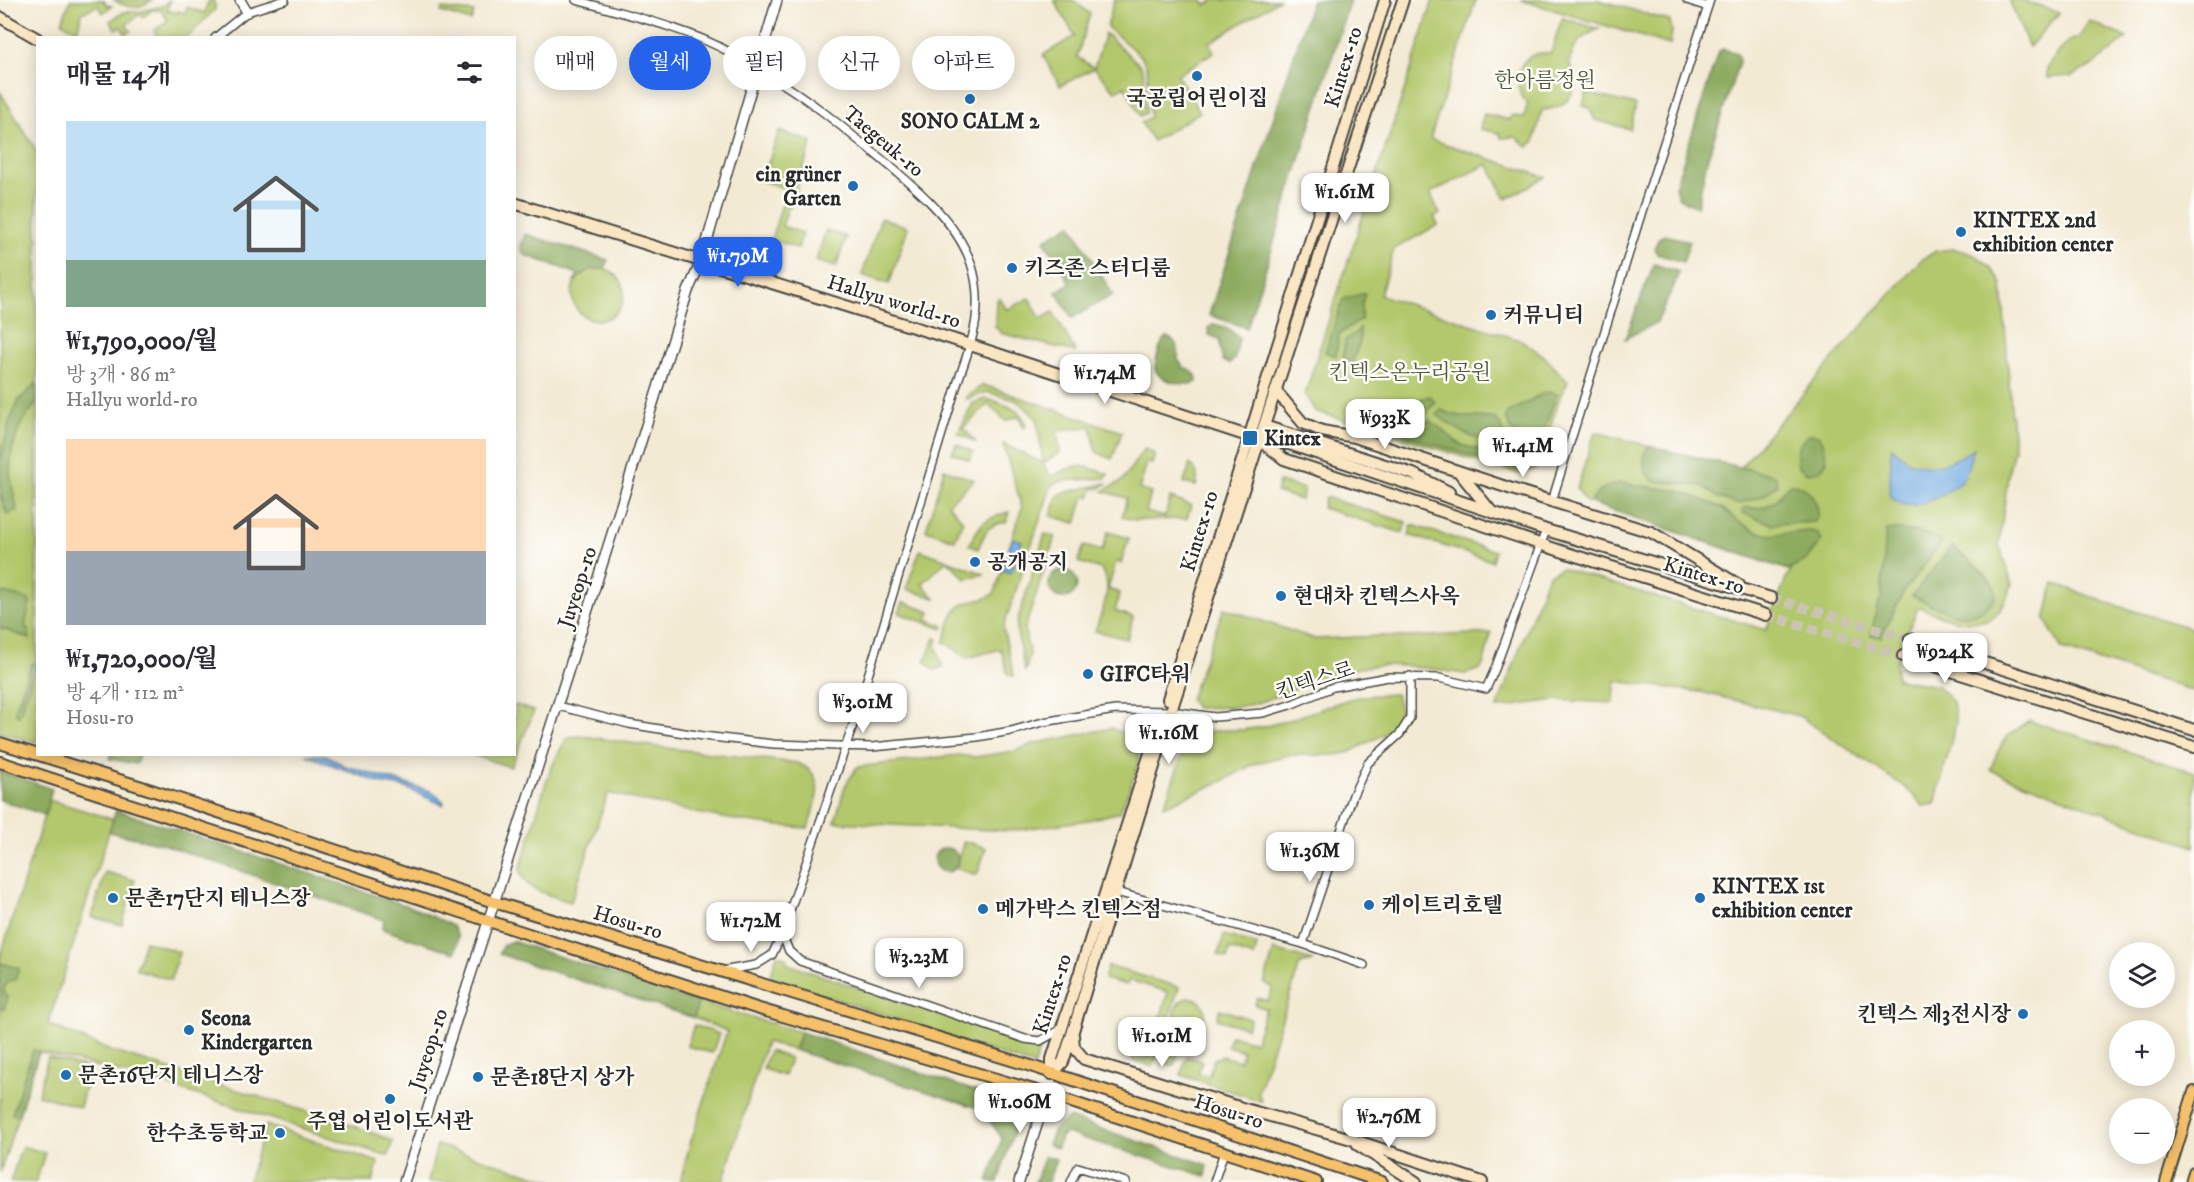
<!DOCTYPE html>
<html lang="ko">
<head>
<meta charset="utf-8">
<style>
	:root { --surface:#fff; --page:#f7f7f7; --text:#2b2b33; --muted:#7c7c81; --accent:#2563eb }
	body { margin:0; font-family:"IM FELL DW Pica","Noto Serif KR",serif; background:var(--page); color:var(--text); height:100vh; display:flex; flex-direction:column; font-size:22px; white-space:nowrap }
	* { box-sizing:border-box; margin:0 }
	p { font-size:20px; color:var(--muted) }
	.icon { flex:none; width:33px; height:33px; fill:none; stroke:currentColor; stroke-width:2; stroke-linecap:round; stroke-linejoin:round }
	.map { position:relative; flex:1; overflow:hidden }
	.details { position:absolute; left:36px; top:36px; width:480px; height:720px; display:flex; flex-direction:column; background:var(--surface); border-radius:0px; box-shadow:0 3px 15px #0003 }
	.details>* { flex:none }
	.top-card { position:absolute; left:534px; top:36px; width:570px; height:54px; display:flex; gap:12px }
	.fabs { position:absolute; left:2109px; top:942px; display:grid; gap:12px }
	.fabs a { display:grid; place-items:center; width:66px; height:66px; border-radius:50%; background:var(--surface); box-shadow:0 3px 15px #0003; font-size:30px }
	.price { position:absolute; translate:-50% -51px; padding:0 14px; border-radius:12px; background:#fff; color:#222; font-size:20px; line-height:39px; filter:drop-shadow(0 2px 3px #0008) }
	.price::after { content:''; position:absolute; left:50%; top:36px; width:18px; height:14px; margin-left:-9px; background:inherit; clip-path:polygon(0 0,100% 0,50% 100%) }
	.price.current { background:var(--accent); color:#fff }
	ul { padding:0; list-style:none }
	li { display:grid; align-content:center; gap:12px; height:318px; padding:0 30px }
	li span { display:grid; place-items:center; height:186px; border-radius:0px; color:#555 }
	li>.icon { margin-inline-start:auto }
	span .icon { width:108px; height:108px; fill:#fffc; stroke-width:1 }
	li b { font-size:26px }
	h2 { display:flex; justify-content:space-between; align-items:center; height:72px; padding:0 30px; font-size:26px }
	.tag { padding:0 21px; border-radius:27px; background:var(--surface); box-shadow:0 3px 15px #0003; font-size:21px; line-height:54px }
	.tag.current { background:var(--accent); color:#fff }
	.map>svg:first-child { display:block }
	.green { fill:#b3c86c; stroke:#6f7a4c; stroke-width:1.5 }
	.forest { fill:#8eac60; stroke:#5c6c46; stroke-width:1.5 }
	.water { fill:#75ade4; stroke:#506c88; stroke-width:1.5 }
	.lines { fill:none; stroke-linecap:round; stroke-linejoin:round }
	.secondary-tunnel { stroke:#cbc4b2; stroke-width:10; stroke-dasharray:10 5; stroke-linecap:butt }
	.minor-casing { stroke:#494844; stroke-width:10 }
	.tertiary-casing { stroke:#494844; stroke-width:12 }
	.secondary-casing { stroke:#494844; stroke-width:14 }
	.primary-casing { stroke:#494844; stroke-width:14 }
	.minor { stroke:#fff; stroke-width:7 }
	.tertiary { stroke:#fff; stroke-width:9 }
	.secondary { stroke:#fbe6c4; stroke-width:10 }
	.primary { stroke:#f5c16b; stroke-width:10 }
	.poi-dot { fill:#1f6fb2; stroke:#fdfcf7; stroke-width:2 }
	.labels { text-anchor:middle; stroke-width:5; stroke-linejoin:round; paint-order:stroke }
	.street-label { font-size:21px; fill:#2b2b2b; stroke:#fdfcf7 }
	.park-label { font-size:21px; fill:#545a3e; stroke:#fdfcf7 }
	.poi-label { font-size:21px; font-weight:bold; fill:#2b2b2b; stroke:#fdfcf7; text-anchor:start }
</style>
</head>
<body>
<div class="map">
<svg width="2194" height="1182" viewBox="0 0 2194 1182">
	<rect width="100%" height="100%" fill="#fdfcf7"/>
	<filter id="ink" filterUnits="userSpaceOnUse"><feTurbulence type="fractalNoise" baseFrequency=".0167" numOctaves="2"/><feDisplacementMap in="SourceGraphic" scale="12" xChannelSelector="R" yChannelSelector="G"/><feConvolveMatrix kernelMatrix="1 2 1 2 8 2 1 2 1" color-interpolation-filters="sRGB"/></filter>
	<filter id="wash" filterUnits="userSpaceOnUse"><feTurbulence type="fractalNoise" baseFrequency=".008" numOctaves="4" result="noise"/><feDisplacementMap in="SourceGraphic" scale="24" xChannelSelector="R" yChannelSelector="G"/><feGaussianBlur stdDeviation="1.35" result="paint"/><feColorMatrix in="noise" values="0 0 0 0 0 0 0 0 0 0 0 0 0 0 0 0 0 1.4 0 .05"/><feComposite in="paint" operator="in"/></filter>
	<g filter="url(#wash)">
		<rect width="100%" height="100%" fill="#f3ead4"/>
		<path class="green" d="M70 0H103L107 5 112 6 103 13 98 5 82 13 77 31 62 22Z
			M114 0H152C139 10 127 9 114 0Z
			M170 0 167 10 177 13 178 11 185 13 187 7 204 13 209 0H214L215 9 188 37H156L157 36 154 31 168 20 160 9 156 11 154 9 143 17 140 14 126 25 131 31 126 35 121 27 116 29 110 21 124 12H139L162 6Z
			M1054 0H1073L1090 14 1077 57 1094 68 1105 33 1141 66 1144 75 1146 113 1140 116 1125 86 1115 91 1094 68 1060 86 1043 55 1075 36Z
			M1114 0H1202L1206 5 1214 0H1279L1209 43 1214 52 1177 75 1200 112 1153 141 1141 123 1150 117 1147 68 1142 57 1107 27Z
			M1433 0H1476L1430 139 1545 177 1506 199 1488 164 1430 193 1440 214 1434 217 1438 225 1394 249 1380 295 1523 341 1546 358 1568 382 1561 394 1537 468 1519 474 1315 411 1305 395C1346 263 1392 132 1433 0Z
			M1521 0H1599L1670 21 1672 31 1670 45Z
			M2009 0H2022L2059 13 2029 47Z
			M442 9 474 12 471 21 441 12Z
			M1562 18 1599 29C1578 38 1576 42 1569 63 1582 89 1570 108 1542 110L1534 142 1528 147 1516 137 1501 138 1500 133 1480 129 1484 114 1510 120 1512 115 1524 118 1528 102 1523 100C1511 75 1521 50 1551 53Z
			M2089 21 2127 38 2090 67 2071 76 2047 78V67L2066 43 2080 36Z
			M0 92 37 152V742L0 733Z
			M1586 93 1636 105 1630 129 1595 120 1589 107 1583 106Z
			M779 131 812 142 791 206 788 209 782 226 802 233 798 248 771 240 787 189 762 181Z
			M881 218 908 227 889 284 862 275Z
			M826 230 846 237 836 267 816 261Z
			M1954 249C1978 253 1990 263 2002 284L2014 449 2009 469 1999 545 2012 584C2008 593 2004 607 1997 614 1976 631 1941 617 1920 607L1916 610C1911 632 1890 657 1897 679L1937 686 1953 702 1956 723 1935 804 1923 806 1906 788 1799 716 1701 692 1615 681 1614 703 1555 700 1497 708 1548 575 1561 568 1766 630 1787 576 1791 571 1585 501 1577 488 1595 432 1739 469 1839 352 1921 260 1936 251Z
			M572 294a26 26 0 1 1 52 0a26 26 0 1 1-52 0Z
			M999 298 1007 310 1029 298 1041 319 1053 312 1076 352 1001 333 995 326 996 301Z
			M983 385 1122 432 1112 459 1096 452 1091 426 1057 431 1060 453 1043 463 1051 477C1078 462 1078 464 1108 474L1106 478 1062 481 1052 484 1003 628 1014 676 1008 675 1001 649 967 658 944 642C947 632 950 618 956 610 966 597 985 604 995 592L1022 507 1003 444 1043 463 1037 419 1025 407 1015 400 987 392 966 399 967 396Z
			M985 399C999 401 1024 410 1026 425L1024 428 1019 416 1006 421 988 404 963 428 977 443 958 433 973 403Z
			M956 444 973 452 970 460 952 453Z
			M1144 449 1155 454 1152 464 1147 463 1139 489 1151 493 1146 512 1165 517 1170 498 1191 505 1187 519 1134 520 1122 517 1127 498 1103 491 1122 481Z
			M1190 464C1198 470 1198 477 1196 486L1184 483Z
			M944 469 974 480 948 504 963 521 955 540 926 530Z
			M1279 482 1304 489 1301 500 1276 492Z
			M1108 483 1098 489 1093 488 1090 497 1084 496 1076 523 1051 516 1057 497 1062 493Z
			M1325 497 1406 522 1403 533 1322 508Z
			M1009 512 1006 522C986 525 986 531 978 549L969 545C981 522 983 519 1009 512Z
			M1412 525 1495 551 1492 561 1409 535Z
			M1108 532 1129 538 1121 563 1116 562 1108 589 1120 593 1115 611 1133 617 1127 639 1095 631C1101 613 1115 586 1101 569L1078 562 1084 546 1102 551Z
			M1045 534 1055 537 1025 628 1026 639 1030 654 1025 672 1017 632V622Z
			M920 550 984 574 966 579 947 560 922 584 935 598 906 589Z
			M2054 583 2108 603 2194 629V691L2062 649 2045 620Z
			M903 602 930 612 927 619 944 626 943 629 899 613Z
			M1224 608 1315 639 1381 636 1407 637 1491 633 1484 662 1481 669 1465 674C1432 669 1393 661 1360 668 1325 674 1293 691 1260 702 1239 709 1217 707 1196 708L1190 699Z
			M935 638 938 639 936 646 943 667 934 670 925 661Z
			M1396 694 1402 716 1392 730 1350 752 1336 755H1288L1254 764 1223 781 1164 806 1186 744C1202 726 1227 732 1248 729 1283 725 1316 709 1350 699 1364 695 1381 695 1396 694Z
			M515 705 534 711 511 767 473 755 514 754Z
			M2030 721 2194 772V847L1990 770C2002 741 2002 737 2030 721Z
			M1111 728C1158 744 1132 778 1120 812L1088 820 1011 831 835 822 845 786 857 767 958 755 975 757 1015 751 1033 744Z
			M583 736 658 747 797 763C830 776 815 803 808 828 740 825 674 808 608 793L571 902C553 896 521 891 520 868 536 826 542 775 568 737Z
			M49 800 113 819 48 1024 108 1050 354 1126 393 1141 388 1156 154 1081 39 1052 0 1173V958Z
			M964 841 986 848 977 875 955 868Z
			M105 872 135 880 122 925 92 917Z
			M1224 935 1257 945 1254 957 1230 949 1227 958 1218 955Z
			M145 941 179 952 171 980 136 969Z
			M1274 950 1313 961 1300 964 1258 1092 1261 1101 1181 1075 1187 1056 1202 1061 1198 1073 1209 1076 1214 1059 1222 1056 1240 1061 1243 1051 1227 1046 1231 1035 1255 1042 1266 1009 1255 1005 1257 998 1268 1001 1273 987 1264 984Z
			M777 955 785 957 788 964 799 968 1040 1048 1034 1066 770 977Z
			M1108 966 1179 987 1153 1067 1132 1060 1133 1055 1148 1059 1168 992 1129 980 1127 985 1104 979Z
			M1175 1013a15 15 0 1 1 30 0a15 15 0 1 1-30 0Z
			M698 1002 801 1032 794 1050 766 1042 723 1182H680L690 1144 727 1031 694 1018Z
			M1220 1009 1250 1019 1247 1028 1217 1019Z
			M694 1025 719 1034 712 1053 687 1046Z
			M1173 1034 1183 1037 1174 1066 1164 1063Z
			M769 1051 790 1058 784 1076 763 1069Z
			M48 1057 90 1069 80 1107 38 1095Z
			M266 1125 378 1162 373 1182H248Z
			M437 1145 556 1182H428Z
			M22 1146 45 1153 36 1182H10Z"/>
		<path class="forest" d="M1312 0H1350L1247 328 1209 315Z
			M1723 49 1737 53 1739 62 1707 160 1697 207 1679 198 1675 187 1718 52Z
			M1071 224 1113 295 1072 318 1056 292 1070 283 1044 240Z
			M525 234 608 260 605 269 589 270 574 282 578 274 525 255C518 249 522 242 525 234Z
			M1664 235 1690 241 1683 262 1657 254 1654 248 1659 238Z
			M1654 264 1679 272 1674 286 1657 322 1625 339Z
			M1365 293 1362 303 1361 320 1339 334 1336 356 1325 352 1343 299Z
			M1214 324 1228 328 1239 338 1235 358 1230 364 1223 361 1219 339 1209 335 1208 328Z
			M1360 329V341L1352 364 1343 357 1345 341Z
			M1167 337C1178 342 1179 349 1178 360L1184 368C1191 368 1198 375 1197 382 1186 387 1158 382 1155 368 1155 364 1157 357 1158 353 1160 347 1161 341 1167 337Z
			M37 383V402L20 425 12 450 10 475 17 510 7 515 0 492V461L9 423 19 400Z
			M1548 392 1557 394 1538 447C1520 441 1513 436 1506 418L1508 412C1520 408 1540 393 1548 392Z
			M1430 396 1435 402 1427 412 1409 419 1402 416 1399 406Z
			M1441 410C1459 419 1476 416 1496 419L1501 426 1507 443C1474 442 1463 434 1437 415Z
			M1389 411 1398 425 1412 428 1430 420 1461 445 1483 451 1513 454 1518 470 1366 423 1369 416Z
			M1810 434 1818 435 1823 442 1827 461 1820 471 1807 473 1798 466C1795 451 1798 443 1810 434Z
			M1648 446 1770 474 1776 476 1777 485 1763 496 1737 504 1719 498 1702 486 1653 481C1641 471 1642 459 1648 446Z
			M1619 483 1680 491 1722 508 1737 521 1755 531 1769 535 1810 531 1817 533 1822 540 1805 561 1789 570 1591 503C1597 490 1605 487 1619 483Z
			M1790 484C1807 483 1819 502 1818 518L1814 522 1772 524 1743 513 1742 510 1744 508C1756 508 1768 509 1777 499 1781 493 1784 489 1790 484Z
			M1886 530C1905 530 1925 530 1942 541L1903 593 1881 637 1871 635 1877 606 1881 599Z
			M1952 546C1963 556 1990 575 1995 589 1997 595 1994 601 1989 605 1968 628 1934 606 1912 596Z
			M1049 584a14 14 0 1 1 28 0a14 14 0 1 1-28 0Z
			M0 592 27 599 30 602 25 626 28 629 30 639 0 628Z
			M35 662 37 663 19 716H17L15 711 31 665Z
			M111 755V754L139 755 136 764 110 759Z
			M0 771 52 789 45 815 0 800Z
			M116 810 414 908 453 926 458 937 455 953 382 929 384 920 162 844 109 832Z
			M934 860a12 12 0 1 1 24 0a12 12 0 1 1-24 0Z
			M512 941 698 1002 694 1018 499 954 503 945Z
			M0 963 19 968 15 980C4 981 1 990 8 998L4 1009 0 1008Z
			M801 1032 1004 1101 1013 1111 1016 1124 998 1182H988L1002 1138 981 1109 794 1050Z
			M33 1050 39 1051 18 1116 12 1114Z
			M1069 1118 1208 1165 1206 1176 1066 1133 1061 1137 1057 1148 1048 1145 1054 1129Z
			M1045 1156 1056 1159 1048 1182H1035Z"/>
		<path class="water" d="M1892 447C1898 452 1904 459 1911 462 1934 471 1956 461 1974 448 1970 458 1968 471 1963 479 1960 484 1952 488 1948 491 1931 502 1903 515 1889 494Z
			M1013 538 1022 541 1011 573 1001 569Z
			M306 755H326L343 765 433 792 444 802 443 805 404 787 380 783Z"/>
	</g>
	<g filter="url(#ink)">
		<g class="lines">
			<path class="secondary-tunnel" d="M1771 598 1910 639
				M1766 615 1903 656"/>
			<g class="minor-casing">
				<path id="minor" d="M576 0C625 14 687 28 731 53 740 58 748 66 757 71 764 75 771 77 778 81 810 100 840 125 869 149 906 179 955 217 971 263 985 305 973 340 959 378L852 728 782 934 772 955 756 965 722 971
					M1687 0 1708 7
					M215 38 247 12 285 0
					M1552 501 1643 208 1710 0
					M558 706 629 724 703 736 774 744 872 747 977 737 1011 731 1043 722 1115 710 1171 711 1215 717 1263 713 1290 705 1333 687 1388 677 1439 678 1486 689 1495 669 1546 530
					M1116 892 1303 944 1353 795 1368 763 1400 734 1410 718V676
					M782 934 789 951 800 961 1025 1039 1040 1041 1060 1030
					M1303 944 1364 965
					M1071 1182 1078 1167 1126 1182
					M1214 1182 1224 1152"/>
			</g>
			<g class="tertiary-casing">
				<path id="tertiary" d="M240 0 247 12
					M404 1182C500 885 596 589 688 291L701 262 777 0
					M1019 1182 1047 1094"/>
			</g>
			<g class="secondary-casing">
				<path id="secondary" d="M0 17 38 39
					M514 203 952 339 1260 440 1289 444 1546 530 1771 598
					M1276 391 1303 423 1322 431 1355 437 1515 490 1651 532 1739 585
					M1264 426 1413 474 1449 492
					M1260 440 1284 459 1573 555 1766 615
					M1459 472 1490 510
					M1910 639 2194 730
					M1903 656 2194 747
					M1168 699 1385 0
					M1073 1035 1074 1047 1084 1059 1245 1109 1348 1138 1482 1182
					M1052 1074 1063 1062 1073 1031 1171 711 1403 0
					M1052 1074V1059L1159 725
					M1358 1145 1416 1182"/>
			</g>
			<g class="primary-casing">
				<path id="primary" d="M0 743 142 787 494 902 1031 1066 1382 1182
					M0 762 756 1008 1047 1094 1316 1182
					M2166 1182 2194 1092
					M2191 1182 2194 1172"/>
			</g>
			<use href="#minor" class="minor"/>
			<use href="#tertiary" class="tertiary"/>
			<use href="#secondary" class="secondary"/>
			<use href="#primary" class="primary"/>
		</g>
	</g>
	<g class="poi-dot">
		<circle cx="1197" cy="76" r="6"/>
		<circle cx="970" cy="99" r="6"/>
		<circle cx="853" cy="186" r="6"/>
		<circle cx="1961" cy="232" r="6"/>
		<circle cx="1012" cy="268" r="6"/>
		<circle cx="1491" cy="315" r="6"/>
		<rect x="1242" y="430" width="16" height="16" rx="3"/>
		<circle cx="975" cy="562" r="6"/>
		<circle cx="1281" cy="596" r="6"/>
		<circle cx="1088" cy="674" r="6"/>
		<circle cx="113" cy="898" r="6"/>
		<circle cx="1700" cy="898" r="6"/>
		<circle cx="1369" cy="905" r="6"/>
		<circle cx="983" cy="909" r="6"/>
		<circle cx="2023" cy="1014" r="6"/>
		<circle cx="189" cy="1030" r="6"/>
		<circle cx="66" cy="1075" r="6"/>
		<circle cx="478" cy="1077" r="6"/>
		<circle cx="390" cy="1099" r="6"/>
		<circle cx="280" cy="1133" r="6"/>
	</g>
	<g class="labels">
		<g class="street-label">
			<text transform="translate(1343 67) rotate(-73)" y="7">Kintex-ro</text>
			<text transform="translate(884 141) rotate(40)" y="7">Taegeuk-ro</text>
			<text transform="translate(894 301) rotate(17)" y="7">Hallyu world-ro</text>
			<text transform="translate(1199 531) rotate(-73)" y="7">Kintex-ro</text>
			<text transform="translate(1704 575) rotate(17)" y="7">Kintex-ro</text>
			<text transform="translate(577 587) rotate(-72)" y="7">Juyeop-ro</text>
			<text transform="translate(1315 680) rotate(-18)" y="7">킨텍스로</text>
			<text transform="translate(628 922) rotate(17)" y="7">Hosu-ro</text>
			<text transform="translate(1052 994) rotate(-72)" y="7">Kintex-ro</text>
			<text transform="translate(428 1049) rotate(-72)" y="7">Juyeop-ro</text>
			<text transform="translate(1229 1111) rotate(18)" y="7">Hosu-ro</text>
		</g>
		<g class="park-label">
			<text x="1545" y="87">한아름정원</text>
			<text x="1410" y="379">킨텍스온누리공원</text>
		</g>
		<g class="poi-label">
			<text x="1197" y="105" text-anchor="middle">국공립어린이집</text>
			<text x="970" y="128" text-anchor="middle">SONO CALM 2</text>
			<text x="841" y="181" text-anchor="end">ein grüner<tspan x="841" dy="24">Garten</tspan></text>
			<text x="1973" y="227">KINTEX 2nd<tspan x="1973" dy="24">exhibition center</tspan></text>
			<text x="1024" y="275">키즈존 스터디룸</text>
			<text x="1503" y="322">커뮤니티</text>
			<text x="1264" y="445">Kintex</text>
			<text x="987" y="569">공개공지</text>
			<text x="1293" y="603">현대차 킨텍스사옥</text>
			<text x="1100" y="681">GIFC타워</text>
			<text x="1712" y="893">KINTEX 1st<tspan x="1712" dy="24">exhibition center</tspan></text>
			<text x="125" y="905">문촌17단지 테니스장</text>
			<text x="1381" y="912">케이트리호텔</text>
			<text x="995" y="916">메가박스 킨텍스점</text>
			<text x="2011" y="1021" text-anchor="end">킨텍스 제3전시장</text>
			<text x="201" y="1025">Seona<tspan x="201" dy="24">Kindergarten</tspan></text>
			<text x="78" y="1082">문촌16단지 테니스장</text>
			<text x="490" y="1084">문촌18단지 상가</text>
			<text x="390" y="1128" text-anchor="middle">주엽 어린이도서관</text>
			<text x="268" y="1140" text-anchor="end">한수초등학교</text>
		</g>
	</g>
</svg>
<div class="fabs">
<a><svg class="icon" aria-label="layers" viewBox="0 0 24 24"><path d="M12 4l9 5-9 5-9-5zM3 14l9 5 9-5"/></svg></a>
<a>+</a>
<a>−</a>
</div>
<b class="price" style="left:1345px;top:224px">₩1.61M</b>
<b class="price current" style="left:738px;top:288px">₩1.79M</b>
<b class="price" style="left:1105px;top:405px">₩1.74M</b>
<b class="price" style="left:1385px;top:450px">₩933K</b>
<b class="price" style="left:1523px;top:478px">₩1.41M</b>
<b class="price" style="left:1945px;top:684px">₩924K</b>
<b class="price" style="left:863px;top:734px">₩3.01M</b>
<b class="price" style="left:1169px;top:765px">₩1.16M</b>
<b class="price" style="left:1310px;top:883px">₩1.36M</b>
<b class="price" style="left:751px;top:953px">₩1.72M</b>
<b class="price" style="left:919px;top:989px">₩3.23M</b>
<b class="price" style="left:1162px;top:1068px">₩1.01M</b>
<b class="price" style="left:1020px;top:1134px">₩1.06M</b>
<b class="price" style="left:1389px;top:1149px">₩2.76M</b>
<div class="top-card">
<a class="tag">매매</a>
<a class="tag current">월세</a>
<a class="tag">필터</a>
<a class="tag">신규</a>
<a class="tag">아파트</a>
</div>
<section class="details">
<h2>매물 14개<svg class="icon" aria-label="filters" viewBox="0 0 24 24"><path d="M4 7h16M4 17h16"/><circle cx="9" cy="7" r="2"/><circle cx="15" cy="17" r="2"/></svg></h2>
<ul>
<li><span style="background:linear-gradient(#bfe0f5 75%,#7fa58c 0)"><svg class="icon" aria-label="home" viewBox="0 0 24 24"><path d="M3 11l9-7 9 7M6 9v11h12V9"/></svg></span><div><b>₩1,790,000/월</b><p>방 3개 · 86 m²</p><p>Hallyu world-ro</p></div></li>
<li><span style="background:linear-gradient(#ffd9b3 60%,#9aa5b1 0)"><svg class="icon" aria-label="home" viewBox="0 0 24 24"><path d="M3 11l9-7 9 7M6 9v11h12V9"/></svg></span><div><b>₩1,720,000/월</b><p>방 4개 · 112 m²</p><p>Hosu-ro</p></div></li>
</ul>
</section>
</div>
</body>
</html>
